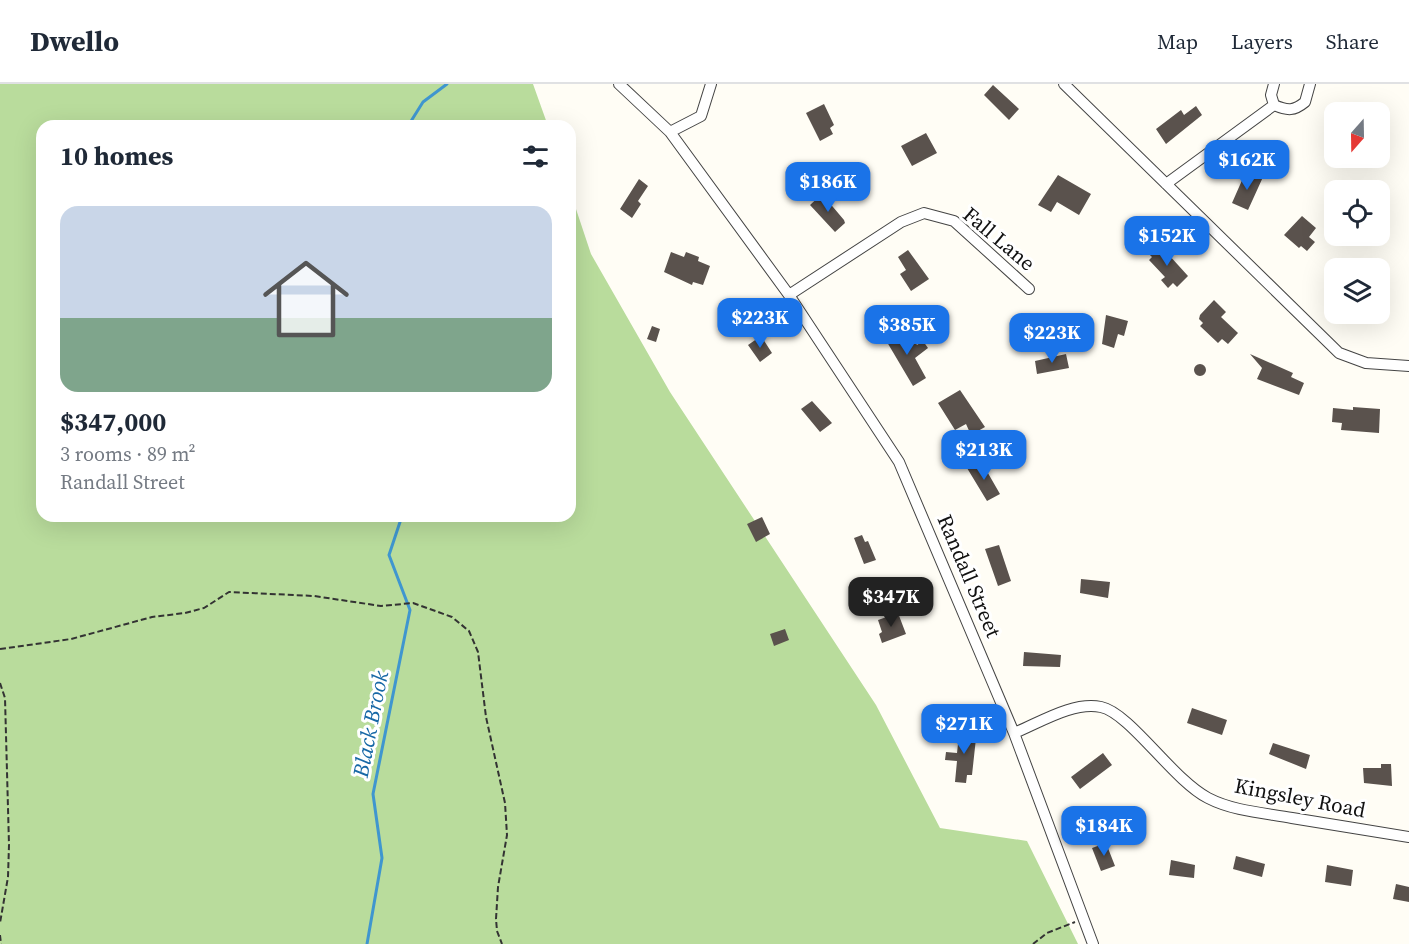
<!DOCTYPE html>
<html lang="en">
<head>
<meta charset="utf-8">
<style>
	:root { --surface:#fff; --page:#f2f2f3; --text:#1f2937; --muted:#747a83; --line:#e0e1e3; --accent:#1a73e8 }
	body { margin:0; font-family:"Source Serif 4",serif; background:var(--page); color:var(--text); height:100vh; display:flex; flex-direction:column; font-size:22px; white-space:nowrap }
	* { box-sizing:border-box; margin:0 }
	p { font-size:20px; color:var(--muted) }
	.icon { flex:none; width:33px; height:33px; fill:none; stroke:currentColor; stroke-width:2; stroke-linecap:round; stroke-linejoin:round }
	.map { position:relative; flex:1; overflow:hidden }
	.side { position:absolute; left:36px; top:36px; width:540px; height:402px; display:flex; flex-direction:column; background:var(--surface); border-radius:18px; box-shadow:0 6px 24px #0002 }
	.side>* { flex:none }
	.needle { width:39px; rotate:200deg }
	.buttons { position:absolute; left:1324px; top:18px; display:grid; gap:12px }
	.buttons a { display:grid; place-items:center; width:66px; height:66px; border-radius:12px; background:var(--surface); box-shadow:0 6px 24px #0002; font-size:30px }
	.price { position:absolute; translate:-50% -51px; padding:0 14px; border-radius:12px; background:var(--accent); color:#fff; font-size:20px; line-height:39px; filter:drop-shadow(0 2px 3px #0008) }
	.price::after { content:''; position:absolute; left:50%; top:36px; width:18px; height:14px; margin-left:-9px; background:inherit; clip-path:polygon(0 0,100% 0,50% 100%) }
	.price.active { background:#222; color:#fff }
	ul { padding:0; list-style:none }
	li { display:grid; align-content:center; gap:12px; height:318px; padding:0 24px }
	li+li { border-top:2px solid var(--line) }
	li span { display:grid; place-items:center; height:186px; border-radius:18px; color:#555 }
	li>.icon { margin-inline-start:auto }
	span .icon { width:108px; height:108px; fill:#fffc; stroke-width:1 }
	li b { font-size:26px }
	h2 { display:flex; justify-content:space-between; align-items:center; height:72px; padding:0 24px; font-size:26px }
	header { display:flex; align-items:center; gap:36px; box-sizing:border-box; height:84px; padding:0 30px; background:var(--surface); border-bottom:2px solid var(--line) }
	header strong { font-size:28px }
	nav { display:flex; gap:33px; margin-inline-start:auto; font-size:21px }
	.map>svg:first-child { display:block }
	.forest { fill:#b9dc9c }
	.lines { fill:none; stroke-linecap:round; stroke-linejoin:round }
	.stream { stroke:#3f96cf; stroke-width:3 }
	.building { fill:#5a524d }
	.minor-casing { stroke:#444; stroke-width:12 }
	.path { stroke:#333; stroke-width:2; stroke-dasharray:6 3; stroke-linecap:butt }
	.minor { stroke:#fff; stroke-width:10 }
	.labels { text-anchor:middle; stroke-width:6; stroke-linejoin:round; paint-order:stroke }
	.street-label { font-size:21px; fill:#111; stroke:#fff }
	.water-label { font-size:22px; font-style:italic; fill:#1768a6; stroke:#fff }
</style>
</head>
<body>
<header>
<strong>Dwello</strong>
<nav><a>Map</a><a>Layers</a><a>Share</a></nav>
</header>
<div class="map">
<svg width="1409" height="860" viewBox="0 0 1409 860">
	<rect width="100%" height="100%" fill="#fffdf5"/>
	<path class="forest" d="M0 0H533L548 42H42V432H570V107L591 170 670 308 876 621 940 744 1027 757 1078 860H0Z"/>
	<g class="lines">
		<path class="stream" d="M408 42 423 18 447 0
			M367 860 382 774 373 710 410 526 389 471 402 432"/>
	</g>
	<path class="building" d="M993 1 1019 25 1009 36 984 11Z
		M824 20 834 41 830 44 833 50 820 57 806 29Z
		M1196 22 1202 31 1166 60 1156 45 1181 26 1184 31Z
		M926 49 937 69 912 82 901 62Z
		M1250 88 1263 93 1248 126 1232 119 1243 94 1247 95Z
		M1058 91 1091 110 1079 131 1057 118 1051 128 1038 121Z
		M639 95 648 102 638 117 641 120 632 134 620 125Z
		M822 110 844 136 845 139 835 148 810 121Z
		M1302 132 1316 144 1309 153 1315 158 1307 167 1301 162 1299 164 1284 151Z
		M1159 160 1188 192 1177 203 1173 199 1168 204 1161 196 1165 193 1149 176 1152 173 1149 170Z
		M908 166 929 195 911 207 900 190 906 186 898 173Z
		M671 168 684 173 686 168 699 173 698 177 710 182 703 201 693 198 692 201 664 188Z
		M1214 216 1226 228 1221 233 1238 249 1228 260 1222 255 1218 259 1200 242 1203 239 1199 235 1200 231Z
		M1106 231 1128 237 1124 252 1118 250 1114 264 1102 260Z
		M652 242 660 245 656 258 647 255Z
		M897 245 907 260 915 258 917 261 923 257 928 264 915 274 926 294 913 302 884 253Z
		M761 252 772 269 760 278 748 261Z
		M1066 270 1069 284 1037 290 1035 277Z
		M1250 270 1293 289 1291 293 1304 299 1299 311 1257 295 1262 284Z
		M1194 286a6 6 0 1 1 12 0a6 6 0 1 1-12 0Z
		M960 306 985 343 971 351 966 340 955 346 938 319Z
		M812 317 832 339 820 348 801 325Z
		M1353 323 1380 325 1379 349 1341 346 1342 339 1332 338 1333 324 1353 326Z
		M981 377 1000 410 987 417 967 384Z
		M762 433 770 450 756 458 747 440Z
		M862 451 865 458 868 457 876 476 864 480 854 454Z
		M999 461 1011 497 998 502 985 465Z
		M1081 495 1110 498 1108 514 1080 509Z
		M898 529 906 550 882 559 879 550 882 548 878 536Z
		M785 545 789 556 774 562 770 550Z
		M1024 568 1061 571 1060 583 1023 582Z
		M1192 624 1227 636 1222 651 1187 639Z
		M963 643 977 645 972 691H967L966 699 955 698 957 677 945 676 946 668 957 669 959 651H962Z
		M1273 659 1310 671 1306 685 1269 670Z
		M1103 669 1112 681 1080 705 1071 693Z
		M1381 680H1391L1392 702 1364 699 1363 684H1381Z
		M1106 759 1115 782 1101 787 1092 764Z
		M1236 772 1265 780 1262 793 1233 785Z
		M1171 776 1195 781 1194 794 1169 791Z
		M1327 781 1353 786 1351 802 1325 798Z
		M1396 800 1409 803V818L1393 815Z"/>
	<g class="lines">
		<g class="minor-casing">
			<path id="minor" d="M619 0 670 48 789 211 899 378 1014 649 1093 860
				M1064 0 1339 269 1366 279 1409 282
				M1274 0 1271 11 1274 21C1288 27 1294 27 1305 18L1310 0
				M670 48 701 32 711 0
				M1166 100 1274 21
				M789 211 901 138 924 129 954 137 1029 205
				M1014 649C1039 639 1073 617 1101 623 1130 629 1173 696 1208 714 1233 727 1264 729 1292 734 1331 740 1370 747 1409 753"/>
		</g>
		<path class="path" d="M0 565 71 555 152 533 185 529 204 524 229 508 314 512 381 522 413 519 452 533 469 547 478 568 486 633 505 719 507 751 498 803 496 835 497 847 502 860
			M0 599 5 614 9 761 8 793 0 839
			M0 851 1 860
			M1033 860 1047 849 1075 838"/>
		<use href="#minor" class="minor"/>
	</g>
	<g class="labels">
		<g class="street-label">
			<text transform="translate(999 155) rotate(40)" y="7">Fall Lane</text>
			<text transform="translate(969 492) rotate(67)" y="7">Randall Street</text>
			<text transform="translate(1300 714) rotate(11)" y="7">Kingsley Road</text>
		</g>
		<g class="water-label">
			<text transform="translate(370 640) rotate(-79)" y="8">Black Brook</text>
		</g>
	</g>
</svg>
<div class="buttons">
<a><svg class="needle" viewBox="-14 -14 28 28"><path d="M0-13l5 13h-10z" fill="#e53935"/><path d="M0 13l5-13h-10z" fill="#747a83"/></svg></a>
<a><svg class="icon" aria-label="locate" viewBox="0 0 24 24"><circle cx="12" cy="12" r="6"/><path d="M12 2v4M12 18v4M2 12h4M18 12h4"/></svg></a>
<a><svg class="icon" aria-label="layers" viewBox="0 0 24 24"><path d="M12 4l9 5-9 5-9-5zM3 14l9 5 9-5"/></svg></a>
</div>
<b class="price" style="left:1247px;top:107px">$162K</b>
<b class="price" style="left:828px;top:129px">$186K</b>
<b class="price" style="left:1167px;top:183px">$152K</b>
<b class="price" style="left:760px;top:265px">$223K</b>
<b class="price" style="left:907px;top:272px">$385K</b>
<b class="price" style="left:1052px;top:280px">$223K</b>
<b class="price" style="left:984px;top:397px">$213K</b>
<b class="price active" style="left:891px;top:544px">$347K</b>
<b class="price" style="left:964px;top:671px">$271K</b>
<b class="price" style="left:1104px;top:773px">$184K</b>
<section class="side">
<h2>10 homes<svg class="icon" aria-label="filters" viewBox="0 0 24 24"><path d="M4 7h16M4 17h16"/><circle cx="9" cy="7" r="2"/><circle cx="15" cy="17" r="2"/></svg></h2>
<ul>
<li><span style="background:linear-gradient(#c9d6e8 60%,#7fa58c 0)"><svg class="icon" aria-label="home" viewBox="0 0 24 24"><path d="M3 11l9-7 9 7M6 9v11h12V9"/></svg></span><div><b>$347,000</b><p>3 rooms · 89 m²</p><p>Randall Street</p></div></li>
</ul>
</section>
</div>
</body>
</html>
